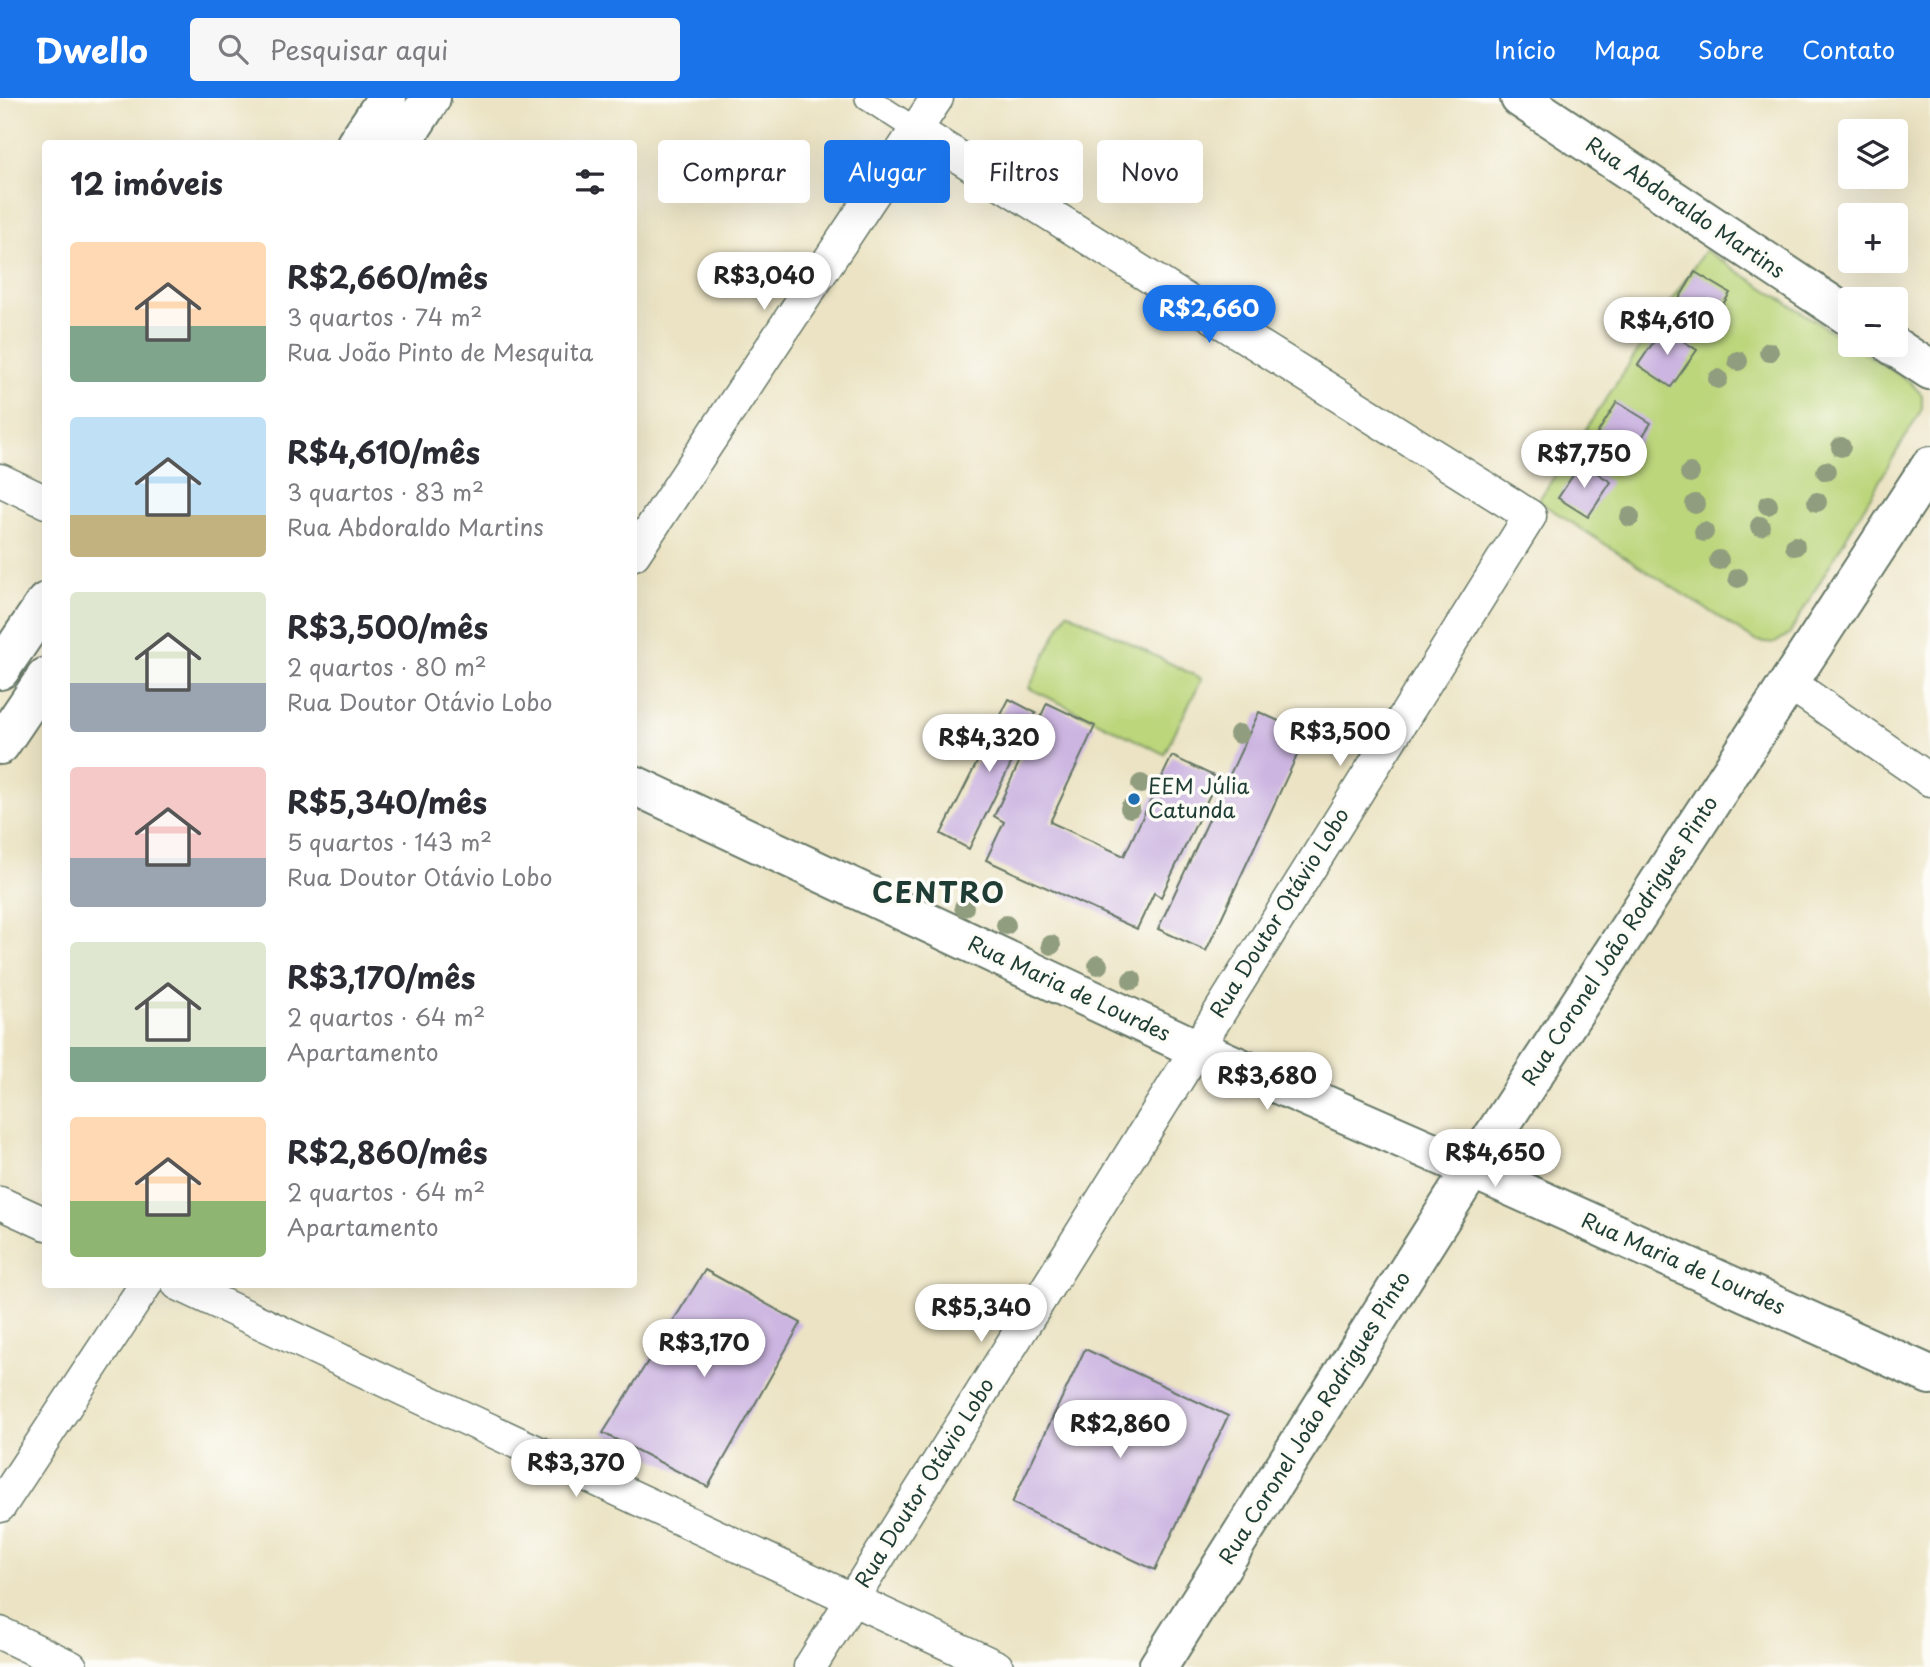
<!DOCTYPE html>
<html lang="pt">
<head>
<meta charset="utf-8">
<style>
	:root { --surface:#fff; --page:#f7f7f7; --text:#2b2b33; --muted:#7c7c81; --accent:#1a73e8 }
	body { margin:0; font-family:"Playpen Sans",sans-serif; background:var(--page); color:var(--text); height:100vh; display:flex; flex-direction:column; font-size:26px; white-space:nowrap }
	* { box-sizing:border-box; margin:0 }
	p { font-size:23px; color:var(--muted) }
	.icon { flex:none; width:38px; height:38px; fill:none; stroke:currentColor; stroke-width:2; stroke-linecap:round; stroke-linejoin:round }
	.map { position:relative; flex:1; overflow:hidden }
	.sheet { position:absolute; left:42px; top:42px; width:595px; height:1148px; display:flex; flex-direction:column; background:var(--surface); border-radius:7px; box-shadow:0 7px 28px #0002 }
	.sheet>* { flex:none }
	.banner { position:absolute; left:658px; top:42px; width:665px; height:63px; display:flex; gap:14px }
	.controls { position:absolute; left:1838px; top:21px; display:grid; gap:14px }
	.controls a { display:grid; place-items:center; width:70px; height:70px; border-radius:7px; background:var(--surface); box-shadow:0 7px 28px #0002; font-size:35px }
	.price { position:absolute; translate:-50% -60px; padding:0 16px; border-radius:24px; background:#fff; color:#222; font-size:23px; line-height:46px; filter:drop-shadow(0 2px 4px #0008) }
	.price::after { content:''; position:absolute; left:50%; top:42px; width:21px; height:16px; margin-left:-10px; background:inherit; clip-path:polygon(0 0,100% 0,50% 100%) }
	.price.active { background:var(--accent); color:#fff }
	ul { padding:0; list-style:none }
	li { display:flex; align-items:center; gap:21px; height:175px; padding:0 28px }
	li span { display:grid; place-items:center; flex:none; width:196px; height:140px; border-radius:7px; color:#555 }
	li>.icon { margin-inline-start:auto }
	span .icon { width:84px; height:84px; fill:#fffc; stroke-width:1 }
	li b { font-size:30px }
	h2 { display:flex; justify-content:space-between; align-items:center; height:84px; padding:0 28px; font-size:30px }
	.pill { padding:0 24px; border-radius:7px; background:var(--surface); box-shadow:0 7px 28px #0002; font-size:24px; line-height:63px }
	.pill.active { background:var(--accent); color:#fff }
	header { display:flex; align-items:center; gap:42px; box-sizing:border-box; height:98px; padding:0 35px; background:var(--accent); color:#fff }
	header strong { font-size:33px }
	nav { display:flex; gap:38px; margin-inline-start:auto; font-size:24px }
	.search { width:490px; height:63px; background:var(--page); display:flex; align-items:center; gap:18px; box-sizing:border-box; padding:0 24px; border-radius:7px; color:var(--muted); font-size:26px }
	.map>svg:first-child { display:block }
	.green { fill:#bcd67c; stroke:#6e8a58; stroke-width:2 }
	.building { fill:#ccb5e1 }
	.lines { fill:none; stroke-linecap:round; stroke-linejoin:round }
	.pedestrian-casing { stroke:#676; stroke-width:26 }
	.minor-casing { stroke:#676; stroke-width:35 }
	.tertiary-casing { stroke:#676; stroke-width:42 }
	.primary-casing { stroke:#676; stroke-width:42 }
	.pedestrian { stroke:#fff; stroke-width:23 }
	.minor { stroke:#fff; stroke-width:32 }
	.tertiary { stroke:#fff; stroke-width:38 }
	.primary { stroke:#fff; stroke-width:38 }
	.tree { fill:#909d7e }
	.poi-dot { fill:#1f6fb2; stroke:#fdfcf7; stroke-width:2.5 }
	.labels { text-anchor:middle; stroke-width:7; stroke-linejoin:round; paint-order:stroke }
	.street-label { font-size:21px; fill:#1f3d34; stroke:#fdfcf7 }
	.poi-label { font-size:21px; fill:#1f3d34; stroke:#fdfcf7; text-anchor:start }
	.district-label { font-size:28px; font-weight:bold; letter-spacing:2px; fill:#1f3d34; stroke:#fdfcf7 }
</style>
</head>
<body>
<header>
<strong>Dwello</strong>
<div class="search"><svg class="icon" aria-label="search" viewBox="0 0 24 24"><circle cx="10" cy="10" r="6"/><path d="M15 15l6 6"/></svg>Pesquisar aqui</div>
<nav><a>Início</a><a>Mapa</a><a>Sobre</a><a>Contato</a></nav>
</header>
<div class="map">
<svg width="1930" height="1569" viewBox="0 0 1930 1569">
	<rect width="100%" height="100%" fill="#fdfcf7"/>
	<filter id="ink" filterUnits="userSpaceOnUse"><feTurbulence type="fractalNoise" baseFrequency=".0143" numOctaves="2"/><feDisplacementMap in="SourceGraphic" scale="14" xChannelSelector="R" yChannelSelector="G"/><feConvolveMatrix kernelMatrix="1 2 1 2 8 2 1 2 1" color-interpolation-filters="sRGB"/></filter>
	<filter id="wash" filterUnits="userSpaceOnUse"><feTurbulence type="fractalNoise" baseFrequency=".00686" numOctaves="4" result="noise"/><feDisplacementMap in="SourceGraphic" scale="28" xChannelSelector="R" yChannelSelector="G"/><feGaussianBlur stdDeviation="1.57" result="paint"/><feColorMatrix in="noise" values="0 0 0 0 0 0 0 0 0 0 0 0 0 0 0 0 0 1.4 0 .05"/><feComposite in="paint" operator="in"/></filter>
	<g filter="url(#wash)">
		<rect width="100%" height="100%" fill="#ebe3c3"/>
		<path class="green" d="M1705 152 1910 284 1922 297V311L1789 536 1775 545 1756 543 1538 403Z
			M1067 514 1202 581 1164 656 1029 590Z"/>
		<g id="blocks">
			<path class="building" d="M1695 174 1730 195 1703 238 1669 218Z
				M1663 230 1697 252 1671 289 1638 267Z
				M1617 304 1651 325 1622 371 1588 350Z
				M1581 365 1611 384 1588 419 1558 400Z
				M1009 601 1036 615 969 751 941 736Z
				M1047 605 1095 628 1050 724 1124 758 1172 658 1218 680 1161 799 1154 795 1137 831 986 762 1004 724 994 718Z
				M1259 614 1307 636 1206 853 1158 831Z
				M705 1172 801 1225 708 1389 603 1335Z
				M1085 1251 1228 1318 1155 1472 1012 1405Z"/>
		</g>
	</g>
	<g filter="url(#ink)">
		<use href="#blocks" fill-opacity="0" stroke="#676" stroke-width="2"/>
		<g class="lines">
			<g class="pedestrian-casing">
				<path id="pedestrian" d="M867 0 916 32"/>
			</g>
			<g class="minor-casing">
				<path id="minor" d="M0 382 46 404
					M634 456 937 0
					M1788 584 1930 682
					M0 1105 46 1126
					M178 1186 997 1569
					M0 1408 146 1186
					M0 1535 71 1569
					M810 1569 1530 418 916 32"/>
			</g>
			<g class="tertiary-casing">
				<path id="tertiary" d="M1520 0 1850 219
					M1892 247 1930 272
					M634 687 1195 950 1472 1071 1930 1277
					M1158 1569 1472 1071 1930 368"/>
			</g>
			<g class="primary-casing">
				<path id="primary" d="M356 46 387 0
					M401 46 431 0
					M0 572 46 504
					M0 647 46 579"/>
			</g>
			<use href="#pedestrian" class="pedestrian"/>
			<use href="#minor" class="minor"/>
			<use href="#tertiary" class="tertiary"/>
			<use href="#primary" class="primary"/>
		</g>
		<g class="tree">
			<circle cx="1769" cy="254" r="10"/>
			<circle cx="1738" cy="263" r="10"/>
			<circle cx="1718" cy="281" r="10"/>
			<circle cx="1841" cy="349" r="10"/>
			<circle cx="1826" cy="373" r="10"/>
			<circle cx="1690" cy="375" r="10"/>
			<circle cx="1817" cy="404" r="10"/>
			<circle cx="1695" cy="406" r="10"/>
			<circle cx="1768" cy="407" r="10"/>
			<circle cx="1630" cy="419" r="10"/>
			<circle cx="1760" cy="428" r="10"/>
			<circle cx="1704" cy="434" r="10"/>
			<circle cx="1795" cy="448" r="10"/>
			<circle cx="1719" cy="462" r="10"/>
			<circle cx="1738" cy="480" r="10"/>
			<circle cx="1239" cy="636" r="10"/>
			<circle cx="1141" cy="686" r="10"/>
			<circle cx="1130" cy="710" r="10"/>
			<circle cx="964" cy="809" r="10"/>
			<circle cx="1006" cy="827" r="10"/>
			<circle cx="1051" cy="847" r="10"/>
			<circle cx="1098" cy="867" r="10"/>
			<circle cx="1132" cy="882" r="10"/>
		</g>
	</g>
	<circle class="poi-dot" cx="1134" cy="701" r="7"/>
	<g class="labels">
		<g class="street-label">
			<text transform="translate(1685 110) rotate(34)" y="7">Rua Abdoraldo Martins</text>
			<text transform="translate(1280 815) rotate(-58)" y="7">Rua Doutor Otávio Lobo</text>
			<text transform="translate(1620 843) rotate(-57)" y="7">Rua Coronel João Rodrigues Pinto</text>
			<text transform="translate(1069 891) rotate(25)" y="7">Rua Maria de Lourdes</text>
			<text transform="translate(1683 1166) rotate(24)" y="7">Rua Maria de Lourdes</text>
			<text transform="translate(1315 1320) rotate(-58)" y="7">Rua Coronel João Rodrigues Pinto</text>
			<text transform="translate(925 1385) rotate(-58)" y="7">Rua Doutor Otávio Lobo</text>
		</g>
		<g class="poi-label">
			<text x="1148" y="696">EEM Júlia<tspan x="1148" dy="24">Catunda</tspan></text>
		</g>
		<g class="district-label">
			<text x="939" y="805">CENTRO</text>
		</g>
	</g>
</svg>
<div class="controls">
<a><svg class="icon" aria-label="layers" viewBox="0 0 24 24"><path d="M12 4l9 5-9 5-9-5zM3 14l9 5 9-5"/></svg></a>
<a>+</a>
<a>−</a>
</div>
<b class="price" style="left:764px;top:214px">R$3,040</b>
<b class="price active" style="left:1209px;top:247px">R$2,660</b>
<b class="price" style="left:1667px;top:259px">R$4,610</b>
<b class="price" style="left:1584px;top:392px">R$7,750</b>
<b class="price" style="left:1340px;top:670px">R$3,500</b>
<b class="price" style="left:989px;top:676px">R$4,320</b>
<b class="price" style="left:1267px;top:1014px">R$3,680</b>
<b class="price" style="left:1495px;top:1091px">R$4,650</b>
<b class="price" style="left:981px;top:1246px">R$5,340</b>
<b class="price" style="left:704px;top:1281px">R$3,170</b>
<b class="price" style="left:1120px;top:1362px">R$2,860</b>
<b class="price" style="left:576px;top:1401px">R$3,370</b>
<div class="banner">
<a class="pill">Comprar</a>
<a class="pill active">Alugar</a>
<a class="pill">Filtros</a>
<a class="pill">Novo</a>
</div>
<section class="sheet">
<h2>12 imóveis<svg class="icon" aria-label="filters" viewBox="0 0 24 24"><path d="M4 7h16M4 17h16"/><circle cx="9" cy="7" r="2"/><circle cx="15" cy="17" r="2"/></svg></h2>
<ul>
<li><span style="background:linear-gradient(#ffd9b3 60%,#7fa58c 0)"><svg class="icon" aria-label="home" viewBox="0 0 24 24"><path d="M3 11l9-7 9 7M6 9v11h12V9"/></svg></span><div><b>R$2,660/mês</b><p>3 quartos · 74 m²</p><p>Rua João Pinto de Mesquita</p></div></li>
<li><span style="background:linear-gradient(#bfe0f5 70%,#c2b280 0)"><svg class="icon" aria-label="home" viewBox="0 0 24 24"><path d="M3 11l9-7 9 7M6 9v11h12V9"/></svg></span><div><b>R$4,610/mês</b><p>3 quartos · 83 m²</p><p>Rua Abdoraldo Martins</p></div></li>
<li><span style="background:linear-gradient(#dfe7d0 65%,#9aa5b1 0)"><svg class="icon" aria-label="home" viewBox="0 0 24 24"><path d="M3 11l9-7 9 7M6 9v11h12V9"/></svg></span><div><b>R$3,500/mês</b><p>2 quartos · 80 m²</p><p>Rua Doutor Otávio Lobo</p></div></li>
<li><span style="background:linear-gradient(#f6c9c9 65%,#9aa5b1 0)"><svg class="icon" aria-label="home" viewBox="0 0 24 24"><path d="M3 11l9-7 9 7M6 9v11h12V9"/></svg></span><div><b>R$5,340/mês</b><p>5 quartos · 143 m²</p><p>Rua Doutor Otávio Lobo</p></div></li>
<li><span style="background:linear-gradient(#dfe7d0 75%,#7fa58c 0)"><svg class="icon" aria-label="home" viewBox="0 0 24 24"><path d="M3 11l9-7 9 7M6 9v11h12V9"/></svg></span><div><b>R$3,170/mês</b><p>2 quartos · 64 m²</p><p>Apartamento</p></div></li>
<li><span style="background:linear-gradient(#ffd9b3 60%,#8fb573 0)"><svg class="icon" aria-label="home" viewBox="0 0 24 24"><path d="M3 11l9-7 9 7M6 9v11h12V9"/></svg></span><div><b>R$2,860/mês</b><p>2 quartos · 64 m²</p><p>Apartamento</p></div></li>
</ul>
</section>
</div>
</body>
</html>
